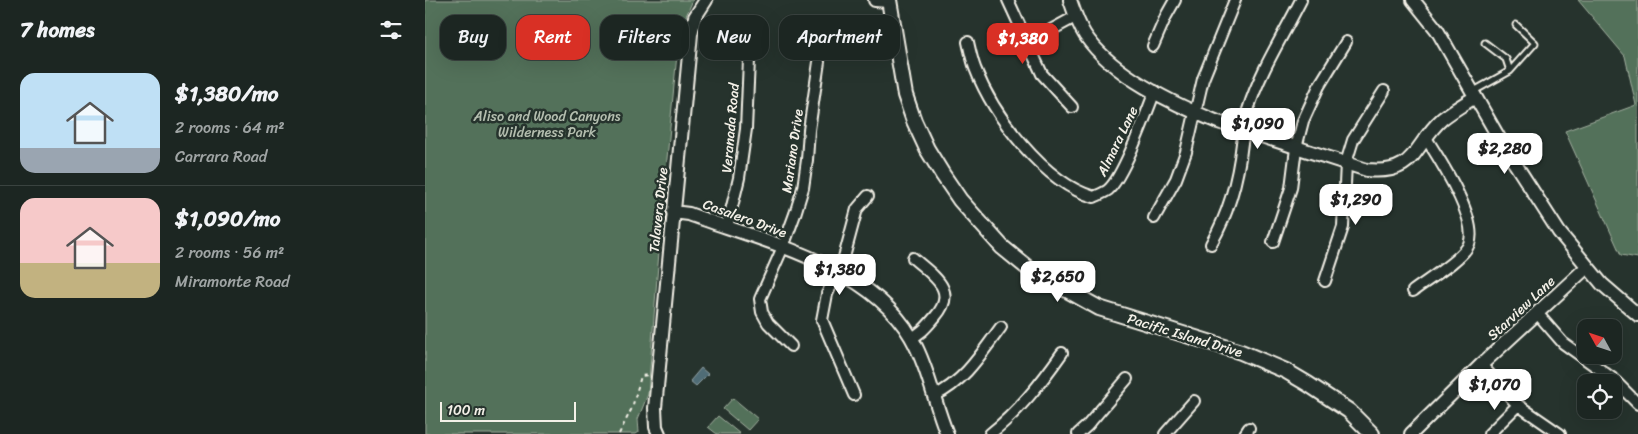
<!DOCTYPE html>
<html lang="en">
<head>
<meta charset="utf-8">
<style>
	:root { --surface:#1c2622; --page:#252e2a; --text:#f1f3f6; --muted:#a0a5a5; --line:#3a4340; --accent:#d93025 }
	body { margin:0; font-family:Sriracha,sans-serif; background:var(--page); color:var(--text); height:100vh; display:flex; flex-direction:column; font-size:19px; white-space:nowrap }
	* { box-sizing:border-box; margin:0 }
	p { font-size:16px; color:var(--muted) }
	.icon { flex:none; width:28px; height:28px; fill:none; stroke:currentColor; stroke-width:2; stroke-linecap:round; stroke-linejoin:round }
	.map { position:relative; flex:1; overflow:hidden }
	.details { display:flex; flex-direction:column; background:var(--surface); width:425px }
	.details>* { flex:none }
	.hud { position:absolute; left:15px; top:15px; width:475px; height:45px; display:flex; gap:10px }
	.needle { width:32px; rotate:310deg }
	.fabs { position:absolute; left:1152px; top:319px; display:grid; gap:10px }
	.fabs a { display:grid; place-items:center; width:45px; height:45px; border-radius:10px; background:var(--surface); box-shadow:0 5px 20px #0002,0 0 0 1px var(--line); font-size:25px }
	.scale { position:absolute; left:15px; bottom:12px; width:136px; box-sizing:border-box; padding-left:5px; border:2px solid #f4f1e8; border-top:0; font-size:14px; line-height:18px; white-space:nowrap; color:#f4f1e8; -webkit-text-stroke:4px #26332d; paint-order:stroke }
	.price { position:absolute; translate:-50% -42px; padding:0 11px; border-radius:10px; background:#fff; color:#222; font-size:16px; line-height:32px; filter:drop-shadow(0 1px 2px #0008) }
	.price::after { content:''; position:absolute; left:50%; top:30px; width:15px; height:11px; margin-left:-8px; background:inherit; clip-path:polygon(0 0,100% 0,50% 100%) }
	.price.current { background:var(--accent); color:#fff }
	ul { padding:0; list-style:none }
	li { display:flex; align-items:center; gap:15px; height:125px; padding:0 20px }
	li+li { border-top:1px solid var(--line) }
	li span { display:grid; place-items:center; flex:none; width:140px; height:100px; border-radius:15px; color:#555 }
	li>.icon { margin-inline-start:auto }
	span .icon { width:60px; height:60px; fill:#fffc; stroke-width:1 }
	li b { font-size:21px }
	h2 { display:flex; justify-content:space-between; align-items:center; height:60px; padding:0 20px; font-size:21px }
	.pill { padding:0 18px; border-radius:15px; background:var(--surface); box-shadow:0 5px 20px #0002,0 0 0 1px var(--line); font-size:18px; line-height:45px }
	.pill.current { background:var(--accent); color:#fff }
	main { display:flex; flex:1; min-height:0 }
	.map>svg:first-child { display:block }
	.green { fill:#53715a; stroke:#a4b1a1 }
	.water { fill:#506c76; stroke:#92a1a4 }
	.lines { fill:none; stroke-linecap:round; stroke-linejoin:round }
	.service-casing { stroke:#f4f1e8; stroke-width:9 }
	.minor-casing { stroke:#f4f1e8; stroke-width:14 }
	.tertiary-casing { stroke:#f4f1e8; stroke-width:16 }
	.secondary-casing { stroke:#f4f1e8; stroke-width:18 }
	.path { stroke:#f4f1e8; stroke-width:2; stroke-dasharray:4 4; stroke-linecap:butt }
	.service { stroke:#26332d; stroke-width:5 }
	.minor { stroke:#26332d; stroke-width:10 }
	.tertiary { stroke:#26332d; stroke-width:12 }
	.secondary { stroke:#26332d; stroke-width:14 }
	.labels { text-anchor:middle; stroke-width:5; stroke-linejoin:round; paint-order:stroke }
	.park-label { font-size:14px; fill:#b4beaf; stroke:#26332d }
	.street-label { font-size:14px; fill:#f4f1e8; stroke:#26332d }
</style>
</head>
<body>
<main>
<section class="details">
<h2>7 homes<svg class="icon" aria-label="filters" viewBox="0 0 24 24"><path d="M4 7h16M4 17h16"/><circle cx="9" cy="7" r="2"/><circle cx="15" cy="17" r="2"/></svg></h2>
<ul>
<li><span style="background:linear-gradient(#bfe0f5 75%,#9aa5b1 0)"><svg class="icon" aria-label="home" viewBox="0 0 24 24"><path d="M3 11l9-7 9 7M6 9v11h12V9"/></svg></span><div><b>$1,380/mo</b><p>2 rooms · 64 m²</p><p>Carrara Road</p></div></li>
<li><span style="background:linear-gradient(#f6c9c9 65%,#c2b280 0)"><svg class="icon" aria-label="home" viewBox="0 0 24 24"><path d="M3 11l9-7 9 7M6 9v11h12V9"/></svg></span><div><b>$1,090/mo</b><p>2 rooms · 56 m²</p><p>Miramonte Road</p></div></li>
</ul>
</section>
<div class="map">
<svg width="1213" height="434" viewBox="0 0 1213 434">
	<rect width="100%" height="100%" fill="#26332d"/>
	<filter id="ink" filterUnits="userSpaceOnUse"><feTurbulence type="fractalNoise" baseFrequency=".02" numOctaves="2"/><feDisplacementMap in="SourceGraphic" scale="10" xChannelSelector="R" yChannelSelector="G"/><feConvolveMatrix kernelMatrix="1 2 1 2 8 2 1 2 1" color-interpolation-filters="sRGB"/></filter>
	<g filter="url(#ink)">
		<path class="green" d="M0 0H268L257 25 253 44 238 200 223 394 213 419 214 432 211 434H0Z
			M1153 0H1213V258L1196 255 1140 131 1211 105 1200 56Z
			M308 398 333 419 323 430 298 409Z
			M293 416 315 434H292L283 427Z"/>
		<path class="water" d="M276 368 283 374 271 386 265 381Z"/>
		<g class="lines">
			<g class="service-casing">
				<path id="service" d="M1060 43 1081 59 1085 71
					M1049 91 1085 71 1110 43 1091 25"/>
			</g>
			<g class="minor-casing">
				<path id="minor" d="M583 0 617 74 647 107
					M543 42C545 51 547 60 550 68 568 115 619 183 669 197 673 195 679 193 683 190 698 178 722 112 730 91
					M602 43 650 17
					M728 46 741 16 750 0
					M729 218 751 179 761 152 778 79 810 0
					M302 227 314 178 321 129 324 60
					M848 242 866 188 871 148 878 121 894 86 921 42
					M786 244C804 213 813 179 817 143 819 132 819 121 823 110 835 71 858 36 876 0
					M900 281 918 227 921 163 928 140 959 91
					M988 291C1001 281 1039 258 1044 244 1054 220 1015 160 1001 138
					M1112 313 1138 343 1187 378 1213 404
					M486 338C497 333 502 326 510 317 534 290 508 276 488 258
					M366 346 343 323 337 312 335 299 358 247 370 214 378 188 382 160 384 130 394 62
					M1056 365 1093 405 1135 434
					M429 395 397 320 402 294 418 261 432 209 443 196
					M509 396C540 381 556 354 576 327
					M565 434C594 411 616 383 637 353
					M653 434 662 426 702 379
					M740 434 769 401
					M820 434 824 428
					M1064 434 1093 405"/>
			</g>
			<g class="tertiary-casing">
				<path id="tertiary" d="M450 0 463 1
					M645 0C649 12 653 24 660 35 688 76 748 104 793 122L942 170C992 175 988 145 1017 119 1027 111 1039 104 1050 97
					M988 0 1012 30 1078 145 1134 232 1177 284 1213 315
					M248 212 264 214C338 241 444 265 486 337 503 367 509 402 522 434
					M234 434 231 427 230 408 266 34 270 17 281 0
					M986 434 1056 365 1162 267"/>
			</g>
			<g class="secondary-casing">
				<path id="secondary" d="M464 0 480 95 489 121 502 149 518 175 535 200 577 247 604 269 674 308 816 352 861 371 883 384 924 411 947 434"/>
			</g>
			<path class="path" d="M194 434 207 408 216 376 224 375"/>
			<use href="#service" class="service"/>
			<use href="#minor" class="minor"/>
			<use href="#tertiary" class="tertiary"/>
			<use href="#secondary" class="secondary"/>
		</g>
	</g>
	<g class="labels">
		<g class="park-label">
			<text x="122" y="121">Aliso and Wood Canyons<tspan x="122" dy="16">Wilderness Park</tspan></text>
		</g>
		<g class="street-label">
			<text transform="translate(305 128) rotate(-85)" y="5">Veranada Road</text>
			<text transform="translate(692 141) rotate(-64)" y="5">Almara Lane</text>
			<text transform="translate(367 151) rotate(-82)" y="5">Mariano Drive</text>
			<text transform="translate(233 210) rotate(-84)" y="5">Talavera Drive</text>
			<text transform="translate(320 218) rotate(20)" y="5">Casalero Drive</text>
			<text transform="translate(1096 308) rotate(-43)" y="5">Starview Lane</text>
			<text transform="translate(760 335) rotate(17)" y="5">Pacific Island Drive</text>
		</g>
	</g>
</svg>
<div class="fabs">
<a><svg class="needle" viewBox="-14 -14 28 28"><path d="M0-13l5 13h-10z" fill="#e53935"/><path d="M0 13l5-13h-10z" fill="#a0a5a5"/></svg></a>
<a><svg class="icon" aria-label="locate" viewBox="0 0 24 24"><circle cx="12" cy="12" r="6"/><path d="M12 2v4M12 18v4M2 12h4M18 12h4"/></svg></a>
</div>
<div class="scale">100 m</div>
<b class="price current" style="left:598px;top:65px">$1,380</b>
<b class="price" style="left:833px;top:150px">$1,090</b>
<b class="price" style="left:1080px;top:175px">$2,280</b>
<b class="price" style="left:931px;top:226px">$1,290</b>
<b class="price" style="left:415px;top:296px">$1,380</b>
<b class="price" style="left:633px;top:303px">$2,650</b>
<b class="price" style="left:1070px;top:411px">$1,070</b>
<div class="hud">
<a class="pill">Buy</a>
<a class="pill current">Rent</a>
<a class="pill">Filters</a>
<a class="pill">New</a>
<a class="pill">Apartment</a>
</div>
</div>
</main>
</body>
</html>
